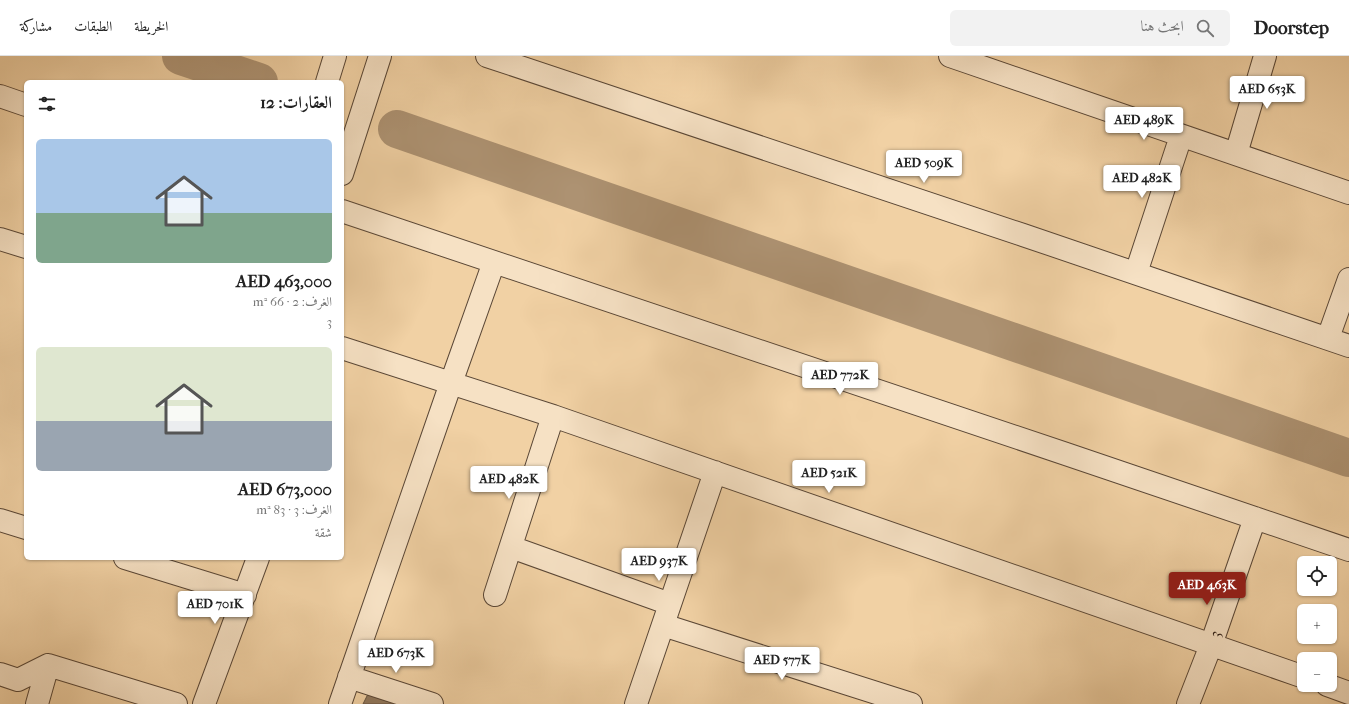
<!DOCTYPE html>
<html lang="ar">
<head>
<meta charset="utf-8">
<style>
	:root { --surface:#fff; --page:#f2f2f2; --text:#222; --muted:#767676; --line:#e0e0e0; --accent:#8f2418 }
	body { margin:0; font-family:"IM FELL French Canon",Amiri,serif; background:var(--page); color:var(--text); direction:rtl; height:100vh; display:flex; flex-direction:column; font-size:15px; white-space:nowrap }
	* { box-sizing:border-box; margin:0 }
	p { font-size:13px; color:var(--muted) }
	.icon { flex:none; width:22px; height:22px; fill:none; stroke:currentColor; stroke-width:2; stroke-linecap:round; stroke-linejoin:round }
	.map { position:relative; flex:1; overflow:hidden; direction:ltr }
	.details { position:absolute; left:24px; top:24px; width:320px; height:480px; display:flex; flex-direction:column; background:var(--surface); border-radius:6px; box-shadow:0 1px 3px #0004; direction:rtl }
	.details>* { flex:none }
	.tools { position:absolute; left:1297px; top:500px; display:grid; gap:8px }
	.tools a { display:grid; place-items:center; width:40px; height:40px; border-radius:6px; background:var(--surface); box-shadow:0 1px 3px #0004; font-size:20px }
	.price { position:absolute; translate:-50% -34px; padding:0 9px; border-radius:4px; background:#fff; color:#222; font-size:13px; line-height:26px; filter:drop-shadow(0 1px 2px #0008) }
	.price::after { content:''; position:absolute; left:50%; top:24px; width:12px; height:9px; margin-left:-6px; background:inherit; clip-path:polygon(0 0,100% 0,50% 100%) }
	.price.on { background:var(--accent); color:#fff }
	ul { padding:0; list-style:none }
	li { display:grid; align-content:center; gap:8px; height:212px; padding:0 12px }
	li span { display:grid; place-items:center; height:124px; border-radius:6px; color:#555 }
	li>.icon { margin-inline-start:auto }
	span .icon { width:72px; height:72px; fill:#fffc; stroke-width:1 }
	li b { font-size:17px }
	h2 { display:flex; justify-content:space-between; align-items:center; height:48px; padding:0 12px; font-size:17px }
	header { display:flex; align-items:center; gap:24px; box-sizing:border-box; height:56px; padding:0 20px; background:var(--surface); border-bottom:1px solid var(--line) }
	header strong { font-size:19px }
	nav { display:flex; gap:22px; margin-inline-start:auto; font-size:14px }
	.search { width:280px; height:36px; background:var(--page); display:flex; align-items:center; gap:10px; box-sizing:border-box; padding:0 14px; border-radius:6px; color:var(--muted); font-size:15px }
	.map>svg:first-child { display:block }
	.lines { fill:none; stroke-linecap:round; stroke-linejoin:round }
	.river { stroke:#ad9272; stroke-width:38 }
	.building { fill:#91795e; stroke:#665542 }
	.minor-casing { stroke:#5a4736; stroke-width:24 }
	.minor { stroke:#f6e1c4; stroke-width:22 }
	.labels { text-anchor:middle; stroke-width:3; stroke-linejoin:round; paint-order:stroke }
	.street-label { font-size:15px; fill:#281912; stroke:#f6e1c4 }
</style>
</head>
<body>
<header>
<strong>Doorstep</strong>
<div class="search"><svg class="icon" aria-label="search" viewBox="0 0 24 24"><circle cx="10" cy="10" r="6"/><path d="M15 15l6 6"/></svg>ابحث هنا</div>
<nav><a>الخريطة</a><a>الطبقات</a><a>مشاركة</a></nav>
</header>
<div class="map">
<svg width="1349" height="648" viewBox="0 0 1349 648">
	<rect width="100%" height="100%" fill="#f1d1a4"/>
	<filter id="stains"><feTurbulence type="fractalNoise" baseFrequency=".005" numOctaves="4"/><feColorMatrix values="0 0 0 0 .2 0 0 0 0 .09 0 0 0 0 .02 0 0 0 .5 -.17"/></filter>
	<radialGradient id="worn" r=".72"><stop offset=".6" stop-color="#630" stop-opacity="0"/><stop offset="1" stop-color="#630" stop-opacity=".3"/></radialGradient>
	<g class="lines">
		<path class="river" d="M181 0 259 26
			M397 73 1349 402"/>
	</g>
	<path class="building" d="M375 624 420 648H363Z"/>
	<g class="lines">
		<g class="minor-casing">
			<path id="minor" d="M487 0 1023 179 1349 290
				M950 0 1349 137
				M327 26 335 0
				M0 40 26 49
				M1236 98 1265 0
				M342 118 380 0
				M342 155 1066 398 1349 494
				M0 183 26 191
				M1136 217 1181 80
				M1328 282 1349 223
				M342 292 553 360 1304 621
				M0 464 26 472
				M511 491 670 548
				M125 502 245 539
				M495 539 553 360
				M663 569 911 648
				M0 618 18 624 48 609 176 648
				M349 621 432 648
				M1327 629 1349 637
				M37 648 48 609
				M204 648 258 502
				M340 648 451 327 494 206
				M636 648 715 416
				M1188 648 1211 589 1255 462"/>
		</g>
		<use href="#minor" class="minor"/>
	</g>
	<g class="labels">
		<g class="street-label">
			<text transform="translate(1215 578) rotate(-71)" y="5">3</text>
		</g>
	</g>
	<rect width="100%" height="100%" filter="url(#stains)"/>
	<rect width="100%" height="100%" fill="url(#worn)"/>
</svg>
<div class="tools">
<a><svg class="icon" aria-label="locate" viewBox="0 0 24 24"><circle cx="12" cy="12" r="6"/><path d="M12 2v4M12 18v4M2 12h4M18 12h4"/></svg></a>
<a>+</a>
<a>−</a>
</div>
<b class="price" style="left:1267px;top:54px">AED 653K</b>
<b class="price" style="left:1144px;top:85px">AED 489K</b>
<b class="price" style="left:924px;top:128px">AED 509K</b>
<b class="price" style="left:1142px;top:143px">AED 482K</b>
<b class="price" style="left:840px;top:340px">AED 772K</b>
<b class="price" style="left:829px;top:438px">AED 521K</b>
<b class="price" style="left:509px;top:444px">AED 482K</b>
<b class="price" style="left:659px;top:526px">AED 937K</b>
<b class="price on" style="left:1207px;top:550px">AED 463K</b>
<b class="price" style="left:215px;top:569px">AED 701K</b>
<b class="price" style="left:396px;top:618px">AED 673K</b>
<b class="price" style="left:782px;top:625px">AED 577K</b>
<section class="details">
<h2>العقارات: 12<svg class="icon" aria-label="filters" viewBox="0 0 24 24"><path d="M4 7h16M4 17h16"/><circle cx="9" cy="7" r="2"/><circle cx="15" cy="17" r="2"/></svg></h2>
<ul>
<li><span style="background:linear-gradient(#a9c7e8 60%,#7fa58c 0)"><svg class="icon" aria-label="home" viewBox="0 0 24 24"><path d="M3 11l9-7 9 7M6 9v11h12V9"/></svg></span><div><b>AED 463,000</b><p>الغرف: 2 · 66 m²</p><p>3</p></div></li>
<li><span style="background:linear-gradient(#dfe7d0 60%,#9aa5b1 0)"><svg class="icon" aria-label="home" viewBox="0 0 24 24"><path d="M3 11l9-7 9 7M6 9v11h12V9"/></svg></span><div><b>AED 673,000</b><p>الغرف: 3 · 83 m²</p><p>شقة</p></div></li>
</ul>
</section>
</div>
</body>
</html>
